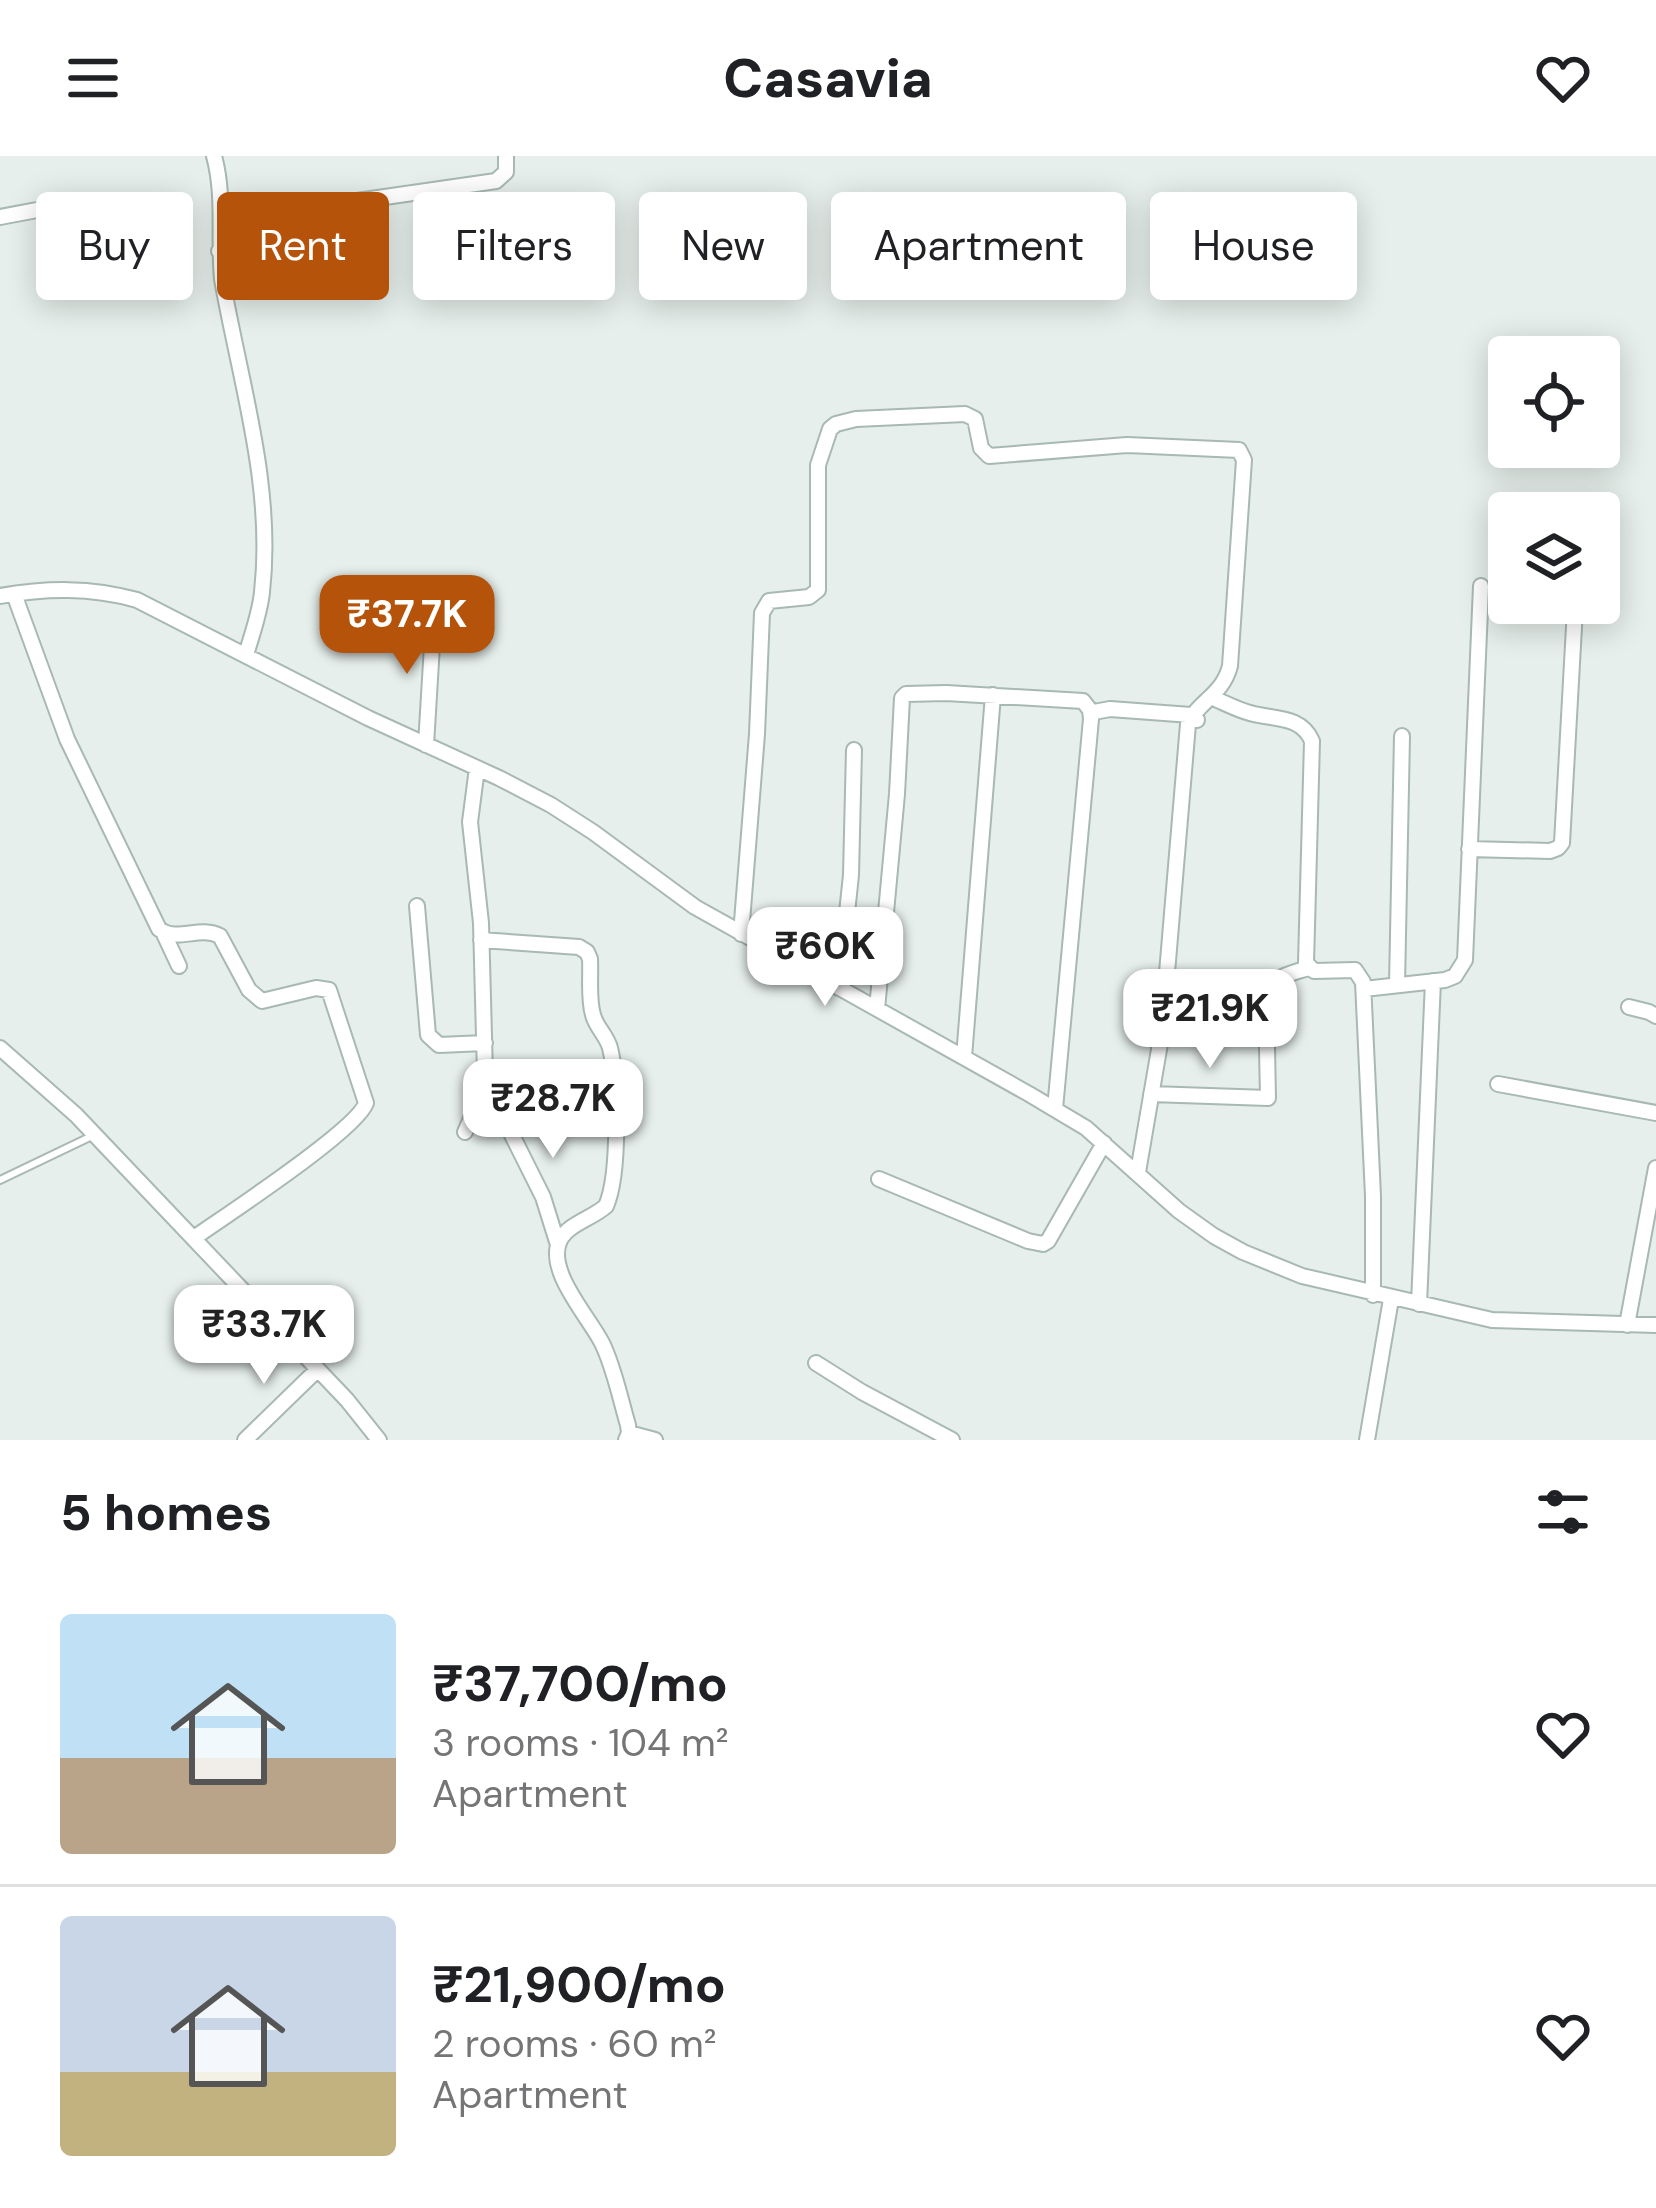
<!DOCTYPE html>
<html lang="en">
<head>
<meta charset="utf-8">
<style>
	:root { --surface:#fff; --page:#f2f2f2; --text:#202124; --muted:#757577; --line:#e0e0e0; --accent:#b45309 }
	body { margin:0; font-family:"DM Sans",sans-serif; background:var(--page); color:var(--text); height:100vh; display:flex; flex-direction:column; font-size:45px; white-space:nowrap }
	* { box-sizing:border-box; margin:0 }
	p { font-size:39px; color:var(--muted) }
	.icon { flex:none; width:66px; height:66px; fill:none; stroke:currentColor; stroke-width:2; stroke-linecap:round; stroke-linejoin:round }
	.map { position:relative; height:1284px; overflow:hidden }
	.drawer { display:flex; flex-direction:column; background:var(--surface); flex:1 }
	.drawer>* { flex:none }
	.guide { position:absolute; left:36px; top:36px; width:1584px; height:108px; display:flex; gap:24px }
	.tools { position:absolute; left:1488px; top:180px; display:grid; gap:24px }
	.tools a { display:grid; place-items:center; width:132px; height:132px; border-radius:12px; background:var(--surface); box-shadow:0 6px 30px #0003; font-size:60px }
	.price { position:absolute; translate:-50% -102px; padding:0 27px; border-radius:24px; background:#fff; color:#222; font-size:39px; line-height:78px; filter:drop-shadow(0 3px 6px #0008) }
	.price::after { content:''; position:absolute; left:50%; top:72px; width:36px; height:27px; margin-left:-18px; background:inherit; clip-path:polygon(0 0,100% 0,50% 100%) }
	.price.current { background:var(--accent); color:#fff }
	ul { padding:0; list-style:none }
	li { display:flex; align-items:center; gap:36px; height:300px; padding:0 60px }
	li+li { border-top:3px solid var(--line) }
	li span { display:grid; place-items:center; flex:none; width:336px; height:240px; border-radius:12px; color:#555 }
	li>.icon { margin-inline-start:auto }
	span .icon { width:144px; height:144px; fill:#fffc; stroke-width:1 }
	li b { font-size:51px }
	h2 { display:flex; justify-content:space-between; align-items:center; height:144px; padding:0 60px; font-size:51px }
	.pill { padding:0 42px; border-radius:12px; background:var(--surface); box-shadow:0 6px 30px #0003; font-size:42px; line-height:108px }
	.pill.current { background:var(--accent); color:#fff }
	header { display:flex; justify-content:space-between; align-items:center; height:156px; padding:0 60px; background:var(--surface); font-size:54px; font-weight:800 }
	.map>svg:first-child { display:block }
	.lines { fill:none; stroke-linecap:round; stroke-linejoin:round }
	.lane-casing { stroke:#a8b8b2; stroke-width:10 }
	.street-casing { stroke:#a8b8b2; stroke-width:18 }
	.lane { stroke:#fff; stroke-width:6 }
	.street { stroke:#fff; stroke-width:14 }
</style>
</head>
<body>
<header><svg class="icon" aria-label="menu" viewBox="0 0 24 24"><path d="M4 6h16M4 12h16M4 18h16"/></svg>Casavia<svg class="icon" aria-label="heart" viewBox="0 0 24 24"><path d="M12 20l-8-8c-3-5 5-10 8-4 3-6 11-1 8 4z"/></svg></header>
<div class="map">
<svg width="1656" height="1284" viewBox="0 0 1656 1284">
	<rect width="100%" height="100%" fill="#e6efeb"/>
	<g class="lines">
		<g class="lane-casing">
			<path id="lane" d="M0 1024 94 979"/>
		</g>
		<g class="street-casing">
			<path id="street" d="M214 0C225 40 218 82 222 123 240 226 274 330 262 436 260 457 252 478 246 499
				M350 46 496 25 506 16V0
				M0 61 53 51
				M219 95 355 89
				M14 438 67 583 159 773C177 787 199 769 220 780L249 834 262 845 316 832 329 834 366 947C357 974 225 1060 194 1082
				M0 440C47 432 90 431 137 444L368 562 499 622 551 649 593 676 695 751 1029 938 1086 972 1179 1055 1214 1080 1243 1096 1302 1120 1492 1164 1656 1169
				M1213 542C1225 547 1238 554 1250 557 1274 564 1301 559 1312 585L1306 807 1314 815 1355 814 1363 826 1373 1040V1139
				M1090 554 1094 556 1110 553 1191 559 1197 564
				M426 589 434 456
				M1469 693 1550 695 1558 692 1562 687 1575 453
				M417 750 428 879 439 889 485 887
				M164 778 179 810
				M741 778 757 578 762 457 769 445 809 441 818 434V309L830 273 836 268 856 263 965 258 975 263 981 292 989 300 1127 289 1239 294 1244 304 1230 510C1222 540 1199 544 1188 568L1162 876 1138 1016
				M481 784 579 791 587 796 590 803C591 820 588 842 593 859 596 871 607 880 610 892 618 925 620 1019 606 1050 593 1062 568 1068 560 1084 545 1114 589 1161 602 1187 614 1211 620 1242 628 1269L629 1277 626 1284
				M1397 829 1402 580
				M839 832 851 719 854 594
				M1364 833 1445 824 1455 820 1465 804 1481 430
				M1629 851 1649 856 1656 860
				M877 853 897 638 902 542 906 538 946 537 1083 545 1090 554 1091 563 1055 953
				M0 892 76 959 347 1244 379 1284
				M964 901 993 539
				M1498 928 1656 957
				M1151 938 1268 942 1266 841C1271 820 1290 818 1308 812
				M494 943 543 1041 558 1089
				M465 976 483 935 485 918 481 767 470 666 477 612
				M879 1023 1028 1085 1043 1088 1048 1085 1104 987
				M1419 1148 1433 825
				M1627 1169 1656 1012
				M816 1207 862 1236 952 1284
				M629 1277 655 1284
				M245 1284 317 1214
				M1367 1284 1391 1143"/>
		</g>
		<use href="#lane" class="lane"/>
		<use href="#street" class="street"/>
	</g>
</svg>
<div class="tools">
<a><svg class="icon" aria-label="locate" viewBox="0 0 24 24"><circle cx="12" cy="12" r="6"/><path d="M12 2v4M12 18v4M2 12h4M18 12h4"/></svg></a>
<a><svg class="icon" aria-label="layers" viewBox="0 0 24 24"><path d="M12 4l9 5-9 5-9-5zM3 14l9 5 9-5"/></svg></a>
</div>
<b class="price current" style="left:407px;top:521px">₹37.7K</b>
<b class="price" style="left:825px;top:853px">₹60K</b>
<b class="price" style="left:1210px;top:915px">₹21.9K</b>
<b class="price" style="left:553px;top:1005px">₹28.7K</b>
<b class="price" style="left:264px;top:1231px">₹33.7K</b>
<div class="guide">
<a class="pill">Buy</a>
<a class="pill current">Rent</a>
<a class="pill">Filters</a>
<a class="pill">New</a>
<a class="pill">Apartment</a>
<a class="pill">House</a>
</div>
</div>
<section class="drawer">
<h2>5 homes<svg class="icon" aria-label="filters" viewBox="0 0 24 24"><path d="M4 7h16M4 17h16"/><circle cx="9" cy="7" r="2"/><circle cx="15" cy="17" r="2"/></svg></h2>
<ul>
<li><span style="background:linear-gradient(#bfe0f5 60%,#b9a48a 0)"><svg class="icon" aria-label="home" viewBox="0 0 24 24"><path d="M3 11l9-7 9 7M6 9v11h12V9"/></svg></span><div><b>₹37,700/mo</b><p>3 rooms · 104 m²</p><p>Apartment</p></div><svg class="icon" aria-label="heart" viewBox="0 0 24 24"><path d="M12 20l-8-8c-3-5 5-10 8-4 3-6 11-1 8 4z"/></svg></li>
<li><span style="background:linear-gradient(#c9d6e8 65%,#c2b280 0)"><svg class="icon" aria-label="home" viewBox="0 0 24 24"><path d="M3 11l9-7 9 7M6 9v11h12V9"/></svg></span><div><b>₹21,900/mo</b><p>2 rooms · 60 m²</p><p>Apartment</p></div><svg class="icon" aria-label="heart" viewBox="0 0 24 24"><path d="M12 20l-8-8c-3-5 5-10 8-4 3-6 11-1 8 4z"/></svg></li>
</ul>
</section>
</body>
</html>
